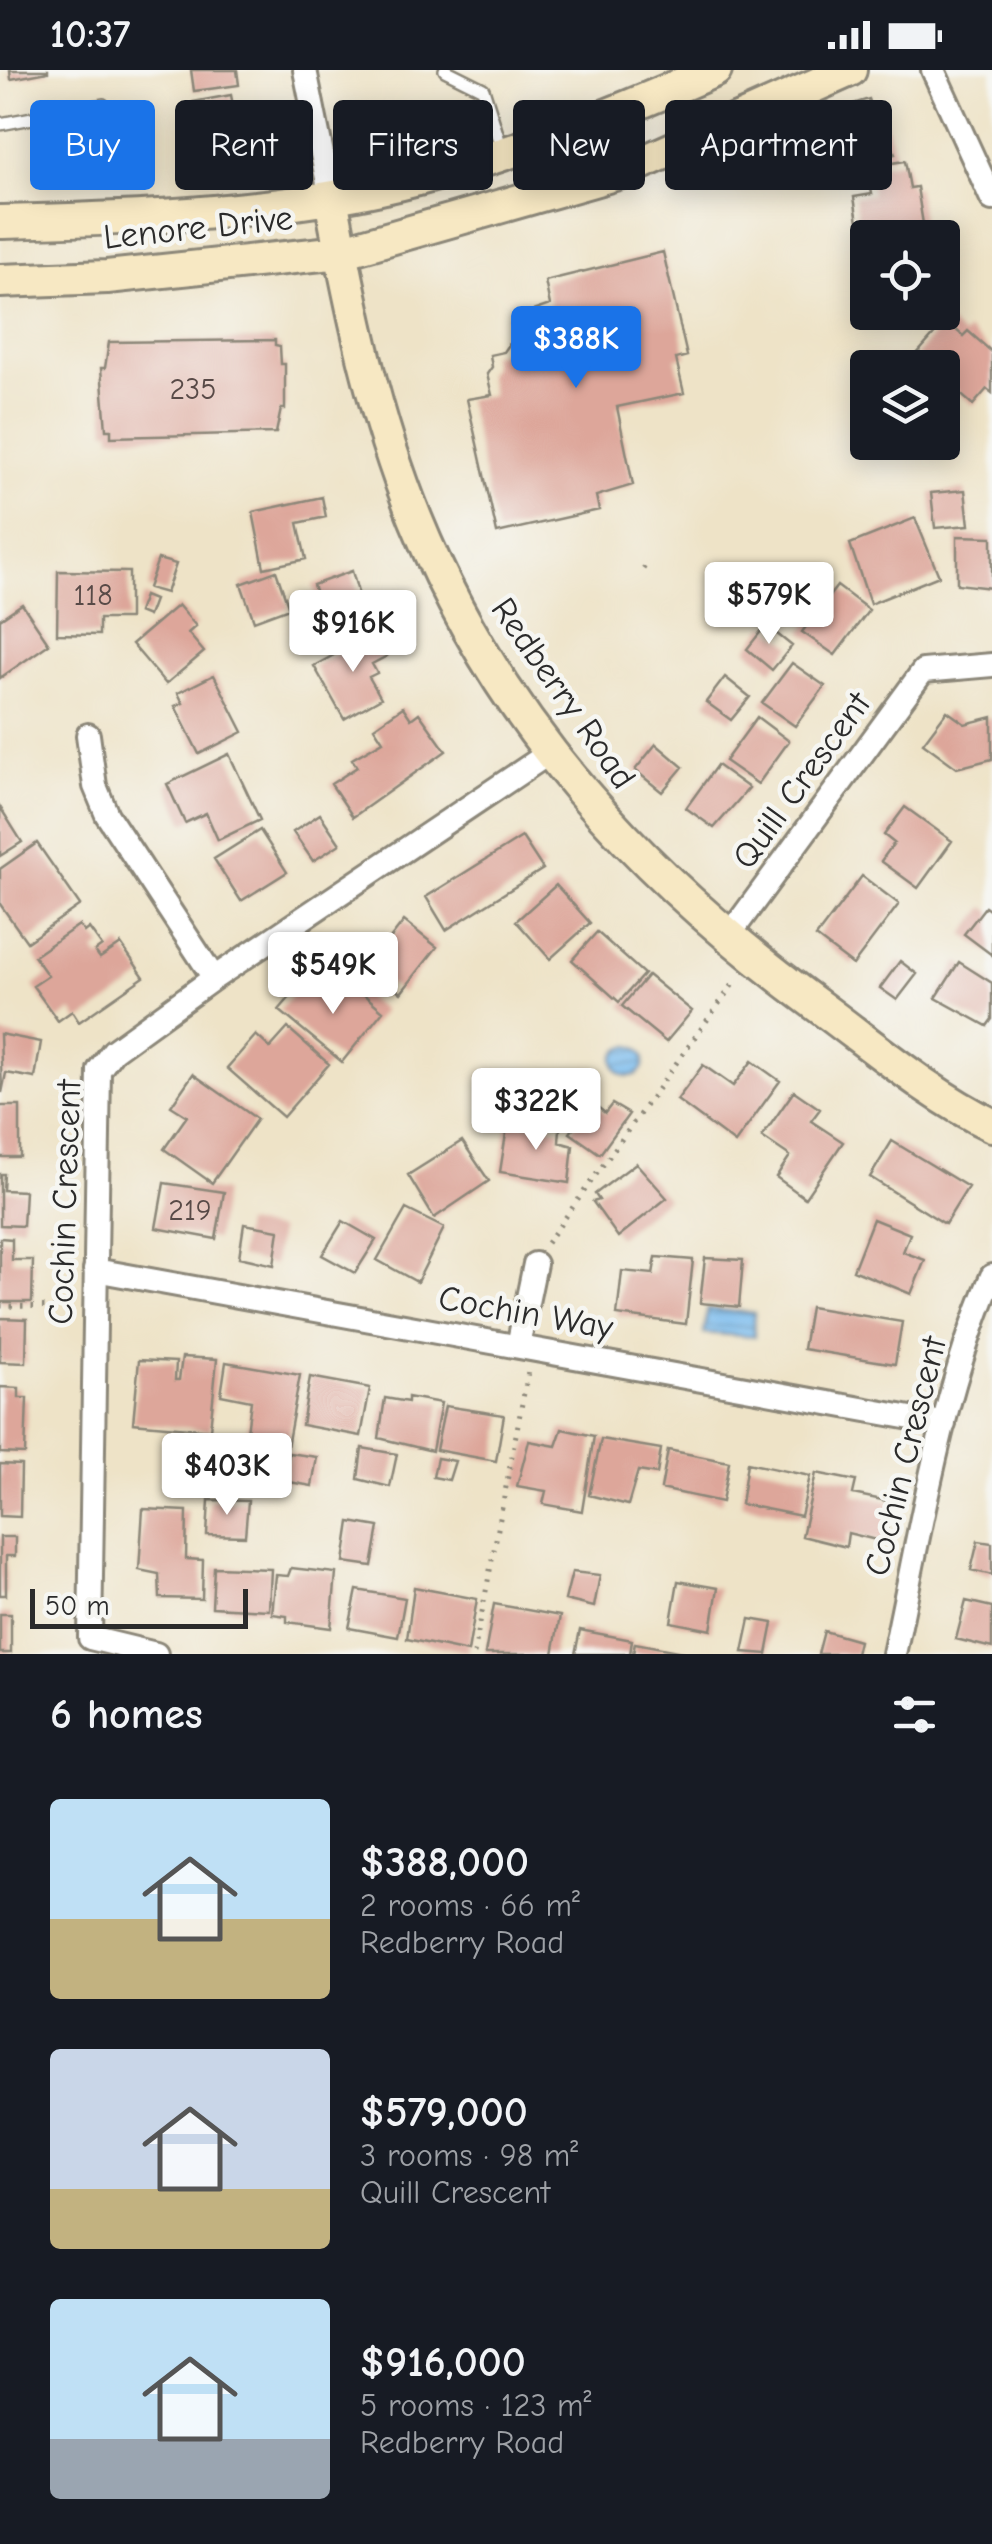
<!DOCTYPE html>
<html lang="en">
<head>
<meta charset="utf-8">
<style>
	:root { --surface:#171b24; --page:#20242c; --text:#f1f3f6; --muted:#9ea1a6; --accent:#1a73e8 }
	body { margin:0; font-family:"Comic Neue",sans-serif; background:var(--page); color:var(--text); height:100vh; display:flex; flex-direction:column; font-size:38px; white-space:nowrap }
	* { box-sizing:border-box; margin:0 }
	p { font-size:32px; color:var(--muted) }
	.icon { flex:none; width:55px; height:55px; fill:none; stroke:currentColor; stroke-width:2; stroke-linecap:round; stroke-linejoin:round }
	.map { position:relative; height:1584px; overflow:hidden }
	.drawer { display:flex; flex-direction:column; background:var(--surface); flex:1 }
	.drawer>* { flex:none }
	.top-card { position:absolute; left:30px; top:30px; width:932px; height:90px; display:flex; gap:20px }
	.controls { position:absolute; left:850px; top:150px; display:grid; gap:20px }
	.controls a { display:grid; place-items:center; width:110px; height:110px; border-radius:10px; background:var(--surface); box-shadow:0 5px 25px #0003; font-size:50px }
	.scale { position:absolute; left:30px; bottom:25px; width:218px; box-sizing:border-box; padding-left:10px; border:5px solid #2b2b2b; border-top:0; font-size:28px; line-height:35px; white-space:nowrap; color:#2b2b2b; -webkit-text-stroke:8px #f6f6f2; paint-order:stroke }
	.price { position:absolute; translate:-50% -85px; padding:0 22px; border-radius:10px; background:#fff; color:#222; font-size:32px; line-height:65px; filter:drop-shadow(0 2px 5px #0008) }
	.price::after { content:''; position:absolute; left:50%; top:60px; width:30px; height:22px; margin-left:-15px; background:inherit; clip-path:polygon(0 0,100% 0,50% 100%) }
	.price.active { background:var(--accent); color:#fff }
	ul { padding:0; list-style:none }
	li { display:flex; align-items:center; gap:30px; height:250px; padding:0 50px }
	li span { display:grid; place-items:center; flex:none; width:280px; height:200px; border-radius:10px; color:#555 }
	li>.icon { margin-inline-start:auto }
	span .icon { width:120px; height:120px; fill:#fffc; stroke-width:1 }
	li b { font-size:42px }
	h2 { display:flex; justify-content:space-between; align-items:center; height:120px; padding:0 50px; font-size:42px }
	.chip { padding:0 35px; border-radius:10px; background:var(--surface); box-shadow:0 5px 25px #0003; font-size:35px; line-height:90px }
	.chip.active { background:var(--accent); color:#fff }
	.status { display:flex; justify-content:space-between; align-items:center; height:70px; padding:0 50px; background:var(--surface); direction:ltr }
	.status svg { height:28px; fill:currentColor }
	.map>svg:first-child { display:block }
	.water { fill:url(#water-rules); stroke:#52738c; stroke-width:2.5 }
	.building { fill:#dda69a }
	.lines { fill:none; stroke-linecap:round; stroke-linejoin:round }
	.lane-casing { stroke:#8c8779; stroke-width:16 }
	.street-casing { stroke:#8c8779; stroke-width:28 }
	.secondary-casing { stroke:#8c8779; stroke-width:38 }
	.path { stroke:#8c8779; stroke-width:5; stroke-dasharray:2.5 8; stroke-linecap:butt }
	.lane { stroke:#fff; stroke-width:11 }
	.street { stroke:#fff; stroke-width:22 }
	.secondary { stroke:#f7e8c3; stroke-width:32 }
	.labels { text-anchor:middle; stroke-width:9; stroke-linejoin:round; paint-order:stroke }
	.number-label { font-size:30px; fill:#584a47 }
	.street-label { font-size:35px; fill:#2b2b2b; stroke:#f6f6f2 }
</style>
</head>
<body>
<div class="status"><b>10:37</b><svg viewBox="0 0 49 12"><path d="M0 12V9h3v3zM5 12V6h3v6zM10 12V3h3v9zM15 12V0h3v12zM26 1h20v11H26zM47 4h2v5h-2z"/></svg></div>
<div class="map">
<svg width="992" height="1584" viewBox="0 0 992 1584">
	<defs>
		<pattern id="water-rules" width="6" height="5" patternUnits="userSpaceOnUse" patternTransform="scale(2.5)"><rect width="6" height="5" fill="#79bbee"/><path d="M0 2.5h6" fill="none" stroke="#6398c1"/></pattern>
	</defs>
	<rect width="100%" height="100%" fill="#f6f6f2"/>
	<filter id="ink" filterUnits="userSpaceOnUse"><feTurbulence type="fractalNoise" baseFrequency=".01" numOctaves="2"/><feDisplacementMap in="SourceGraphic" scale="20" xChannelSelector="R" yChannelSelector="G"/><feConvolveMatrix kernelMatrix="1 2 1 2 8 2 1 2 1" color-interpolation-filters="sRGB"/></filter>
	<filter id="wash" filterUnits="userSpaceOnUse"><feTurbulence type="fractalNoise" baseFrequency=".0048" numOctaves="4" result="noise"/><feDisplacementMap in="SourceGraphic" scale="40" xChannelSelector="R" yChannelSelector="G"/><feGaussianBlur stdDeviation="2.25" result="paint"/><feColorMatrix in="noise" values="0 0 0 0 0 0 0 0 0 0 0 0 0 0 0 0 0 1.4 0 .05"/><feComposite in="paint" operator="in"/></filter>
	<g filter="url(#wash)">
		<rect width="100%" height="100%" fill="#eee3c7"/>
		<path class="water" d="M614 991a15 15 0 1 1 30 0a15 15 0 1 1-30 0Z
			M707 1239 754 1243V1267L704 1263Z"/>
		<g id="blocks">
			<path class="building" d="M10 0H48V2L11 9Z
				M191 0H237L239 15 194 21Z
				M231 25 234 41 242 39 249 72 202 81 193 32Z
				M869 29 875 47 883 45 895 84 844 101 831 61 838 58 833 40Z
				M905 91 910 118 917 117 924 160 861 170 854 127 872 124 867 97Z
				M936 161 938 168H909L908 165Z
				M663 182 687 286 676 289 684 323 617 337 633 415 596 426 599 440 497 463 467 329 492 325 487 304 492 297 490 285 504 282 517 263 511 254 515 247 550 235 545 211Z
				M946 251 963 266 968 261 992 282V323L987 319 973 335 942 308V298H930L916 285Z
				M275 270V275L280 276 281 294H285V339H281L276 363 111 367V360H106L101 298H105L109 272Z
				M965 420 969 455 935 458 931 423Z
				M322 427 326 447 298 453 306 489 264 498 253 442Z
				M915 448 939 506 870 534 850 474Z
				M957 466 992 467V518L957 514Z
				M158 489 176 494 166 523 148 518Z
				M58 501 129 502V549H99V565L57 564Z
				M276 501 289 538 254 551 241 514Z
				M352 501 368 558 333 571 313 515Z
				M837 516 869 540 835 585 802 562Z
				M144 526 154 530 148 546 138 542Z
				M22 534 49 574 0 608V549Z
				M178 535 196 556 188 563 204 582 166 614 132 574Z
				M766 555 792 576 772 600 747 579Z
				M374 563 387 586 372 594 377 603 369 607 381 628 344 649 314 596Z
				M792 593 825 616 795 656 762 633Z
				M214 605 243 662 199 684 175 636 183 633 178 623Z
				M725 607 750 627 731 650 706 632Z
				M403 637 411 649 419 643 446 681 353 747 331 714 357 697 352 689 383 671 374 657Z
				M947 641 965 654 992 647V689L957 698 923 673Z
				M757 647 789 671 758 714 725 691Z
				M656 674 683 697 662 722 635 700Z
				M229 684 260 750 218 770 206 743 185 753 167 714Z
				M717 695 749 718 714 758 686 738Z
				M0 737 22 772 0 786Z
				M905 737 952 771 918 818 881 791 894 773 884 765Z
				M320 744 340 774 313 791 293 762Z
				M260 760 287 802 241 831 214 789Z
				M522 767 543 799 446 860 426 827Z
				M37 773 80 835 27 872 0 834V799Z
				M862 806 899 834 853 895 816 867Z
				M556 815 590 853 550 889 516 851Z
				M985 837 992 842V885L964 864Z
				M404 851 437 877 401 923 368 897Z
				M79 855 84 862 89 858 102 876 95 881 100 888 121 874 144 907 79 952 72 941 58 951 33 916 48 906 34 886Z
				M597 862 644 904 619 932 572 890Z
				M900 891 917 904 897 930 880 918Z
				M959 892 992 913V949L987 956 936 928Z
				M648 905 692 941 666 972 622 936Z
				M303 912 330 934 349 912 383 941 342 992 279 940Z
				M288 958 329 994 283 1047 227 998 256 965 270 978Z
				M0 964 41 972 35 1008 6 1003 2 1023Z
				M752 991 780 1011 735 1073 677 1030 703 995 733 1016Z
				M193 1004 257 1049 212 1113 164 1079 187 1046 171 1036Z
				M794 1021 820 1039 811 1051 843 1072 805 1128 776 1107 790 1086 762 1067Z
				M584 1026 605 1043 612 1034 629 1044 600 1084 570 1063 579 1051 570 1045Z
				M0 1036H20V1087H0Z
				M508 1051 560 1059 559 1072 573 1076 569 1113 500 1102Z
				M462 1071 489 1111 434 1148 408 1105Z
				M892 1071 968 1117 945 1154 870 1107Z
				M636 1093 667 1128 618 1167 593 1132 599 1130 595 1124Z
				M0 1104H4L3 1120 25 1121 23 1156 0 1155Z
				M164 1113 224 1122 216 1169 156 1158Z
				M406 1139 444 1158 417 1212 377 1190Z
				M873 1149 910 1164 903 1182 925 1190 911 1224 853 1200Z
				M343 1151 376 1170 355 1203 322 1185Z
				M244 1154 279 1160 274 1195 239 1187Z
				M0 1168 12 1169V1190H33L32 1232H0Z
				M656 1187 693 1190 686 1254 617 1245 622 1201 653 1204Z
				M705 1188 743 1190 739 1237 700 1233Z
				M810 1237 902 1252 895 1294 803 1279Z
				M0 1248 27 1249 26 1293 0 1292Z
				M182 1287 217 1289 210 1360 133 1353 139 1290 176 1292 175 1310H179Z
				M226 1292 300 1305 287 1377 246 1370 251 1331 221 1325Z
				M310 1307 370 1318 361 1366 302 1355Z
				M0 1317 19 1318V1328H27L25 1384 0 1383Z
				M408 1327 441 1333 432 1381 379 1368 385 1328 408 1332Z
				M445 1336 504 1345 496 1391 436 1380Z
				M562 1359 594 1366 582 1441 543 1434 546 1421 517 1416 529 1371 556 1376Z
				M601 1369 661 1379 657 1404 638 1401 628 1435 589 1425Z
				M362 1378 397 1384 390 1417 358 1409Z
				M668 1380 729 1392 722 1432 661 1419Z
				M289 1383 317 1387 312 1416 284 1411Z
				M437 1388 455 1391 449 1410 433 1407Z
				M747 1393 810 1406 801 1446 741 1434Z
				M0 1394 21 1395 20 1447 0 1446Z
				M816 1403 856 1411 853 1424 892 1432 884 1472 848 1463 846 1477 802 1466Z
				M209 1430 248 1431 245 1466 207 1465Z
				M143 1439 187 1441 186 1489 203 1490 202 1529 160 1528 159 1504 139 1500Z
				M350 1452 379 1457 372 1496 344 1492Z
				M0 1467H15V1486H6V1525H0Z
				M978 1471 992 1473V1505L971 1500Z
				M214 1497 271 1499 269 1540 212 1537Z
				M291 1498 336 1503 331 1558 287 1552V1546L272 1544 276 1505 288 1506Z
				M572 1502 600 1505 594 1537 565 1530Z
				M678 1511 718 1518 711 1560 671 1552Z
				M414 1517 477 1529 468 1582 407 1569Z
				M357 1520 405 1528 398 1567 349 1558Z
				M966 1531 992 1537V1578L956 1569Z
				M494 1534 560 1546 553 1584H485Z
				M0 1544H11V1583H0Z
				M750 1549 773 1553 767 1584 743 1582Z
				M580 1560 632 1570 630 1584H575Z
				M824 1561 859 1571 856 1584H818Z
				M635 1573 683 1582V1584H633Z"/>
		</g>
	</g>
	<g filter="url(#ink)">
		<use href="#blocks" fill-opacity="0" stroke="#8c8779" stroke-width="2.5"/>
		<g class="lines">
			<g class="lane-casing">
				<path id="lane" d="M445 0 483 19 502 80
					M0 54 103 35"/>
			</g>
			<g class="street-casing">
				<path id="street" d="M305 0 331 128
					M933 0 992 129
					M88 665 95 716 107 745 214 908
					M728 867 923 601 992 595
					M95 1200 944 1354
					M518 1276 535 1194
					M156 1584 90 1568 99 1000 113 981 214 908 549 683
					M894 1584C921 1458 941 1325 992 1206"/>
			</g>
			<g class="secondary-casing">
				<path id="secondary" d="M331 128C351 237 374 348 416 450 499 654 642 807 817 935 873 976 930 1025 992 1055
					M0 152C110 149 225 146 334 127 466 105 592 54 715 0
					M0 211 107 207 341 182 621 102 850 0"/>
			</g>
			<path class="path" d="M643 499 647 493
				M547 1173 736 910
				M0 1236 72 1237
				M474 1584 528 1302"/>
			<use href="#lane" class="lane"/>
			<use href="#street" class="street"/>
			<use href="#secondary" class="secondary"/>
		</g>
	</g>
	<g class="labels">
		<g class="number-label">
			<text x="193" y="329">235</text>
			<text x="93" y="535">118</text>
			<text x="190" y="1150">219</text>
		</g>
		<g class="street-label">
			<text transform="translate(198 157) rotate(-6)" y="12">Lenore Drive</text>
			<text transform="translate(564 623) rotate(55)" y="12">Redberry Road</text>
			<text transform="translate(801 710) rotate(-54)" y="12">Quill Crescent</text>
			<text transform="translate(64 1132) rotate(-88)" y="12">Cochin Crescent</text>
			<text transform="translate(526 1242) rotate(10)" y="12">Cochin Way</text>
			<text transform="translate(905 1386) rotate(-76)" y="12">Cochin Crescent</text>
		</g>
	</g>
</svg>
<div class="controls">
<a><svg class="icon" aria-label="locate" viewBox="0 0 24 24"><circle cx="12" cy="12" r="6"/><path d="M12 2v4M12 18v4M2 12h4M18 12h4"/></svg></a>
<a><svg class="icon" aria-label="layers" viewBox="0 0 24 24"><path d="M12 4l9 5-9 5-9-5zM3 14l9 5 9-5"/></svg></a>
</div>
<div class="scale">50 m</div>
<b class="price active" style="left:576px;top:321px">$388K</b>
<b class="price" style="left:769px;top:577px">$579K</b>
<b class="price" style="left:353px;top:605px">$916K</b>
<b class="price" style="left:333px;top:947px">$549K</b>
<b class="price" style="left:536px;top:1083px">$322K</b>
<b class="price" style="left:227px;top:1448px">$403K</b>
<div class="top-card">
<a class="chip active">Buy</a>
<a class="chip">Rent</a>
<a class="chip">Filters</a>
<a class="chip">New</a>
<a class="chip">Apartment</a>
</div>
</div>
<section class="drawer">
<h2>6 homes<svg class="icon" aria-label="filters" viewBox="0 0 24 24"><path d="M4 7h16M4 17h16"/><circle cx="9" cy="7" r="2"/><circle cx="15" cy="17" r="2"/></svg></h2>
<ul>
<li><span style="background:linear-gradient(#bfe0f5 60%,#c2b280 0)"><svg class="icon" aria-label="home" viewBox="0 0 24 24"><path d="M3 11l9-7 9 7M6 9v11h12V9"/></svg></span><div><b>$388,000</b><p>2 rooms · 66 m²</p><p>Redberry Road</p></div></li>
<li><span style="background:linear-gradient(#c9d6e8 70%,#c2b280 0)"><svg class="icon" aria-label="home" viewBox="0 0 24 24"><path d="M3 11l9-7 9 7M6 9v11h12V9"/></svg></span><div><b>$579,000</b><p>3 rooms · 98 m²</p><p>Quill Crescent</p></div></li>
<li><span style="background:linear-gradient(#bfe0f5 70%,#9aa5b1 0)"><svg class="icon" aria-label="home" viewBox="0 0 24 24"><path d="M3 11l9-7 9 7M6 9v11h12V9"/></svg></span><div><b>$916,000</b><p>5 rooms · 123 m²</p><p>Redberry Road</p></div></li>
</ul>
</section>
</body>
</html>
